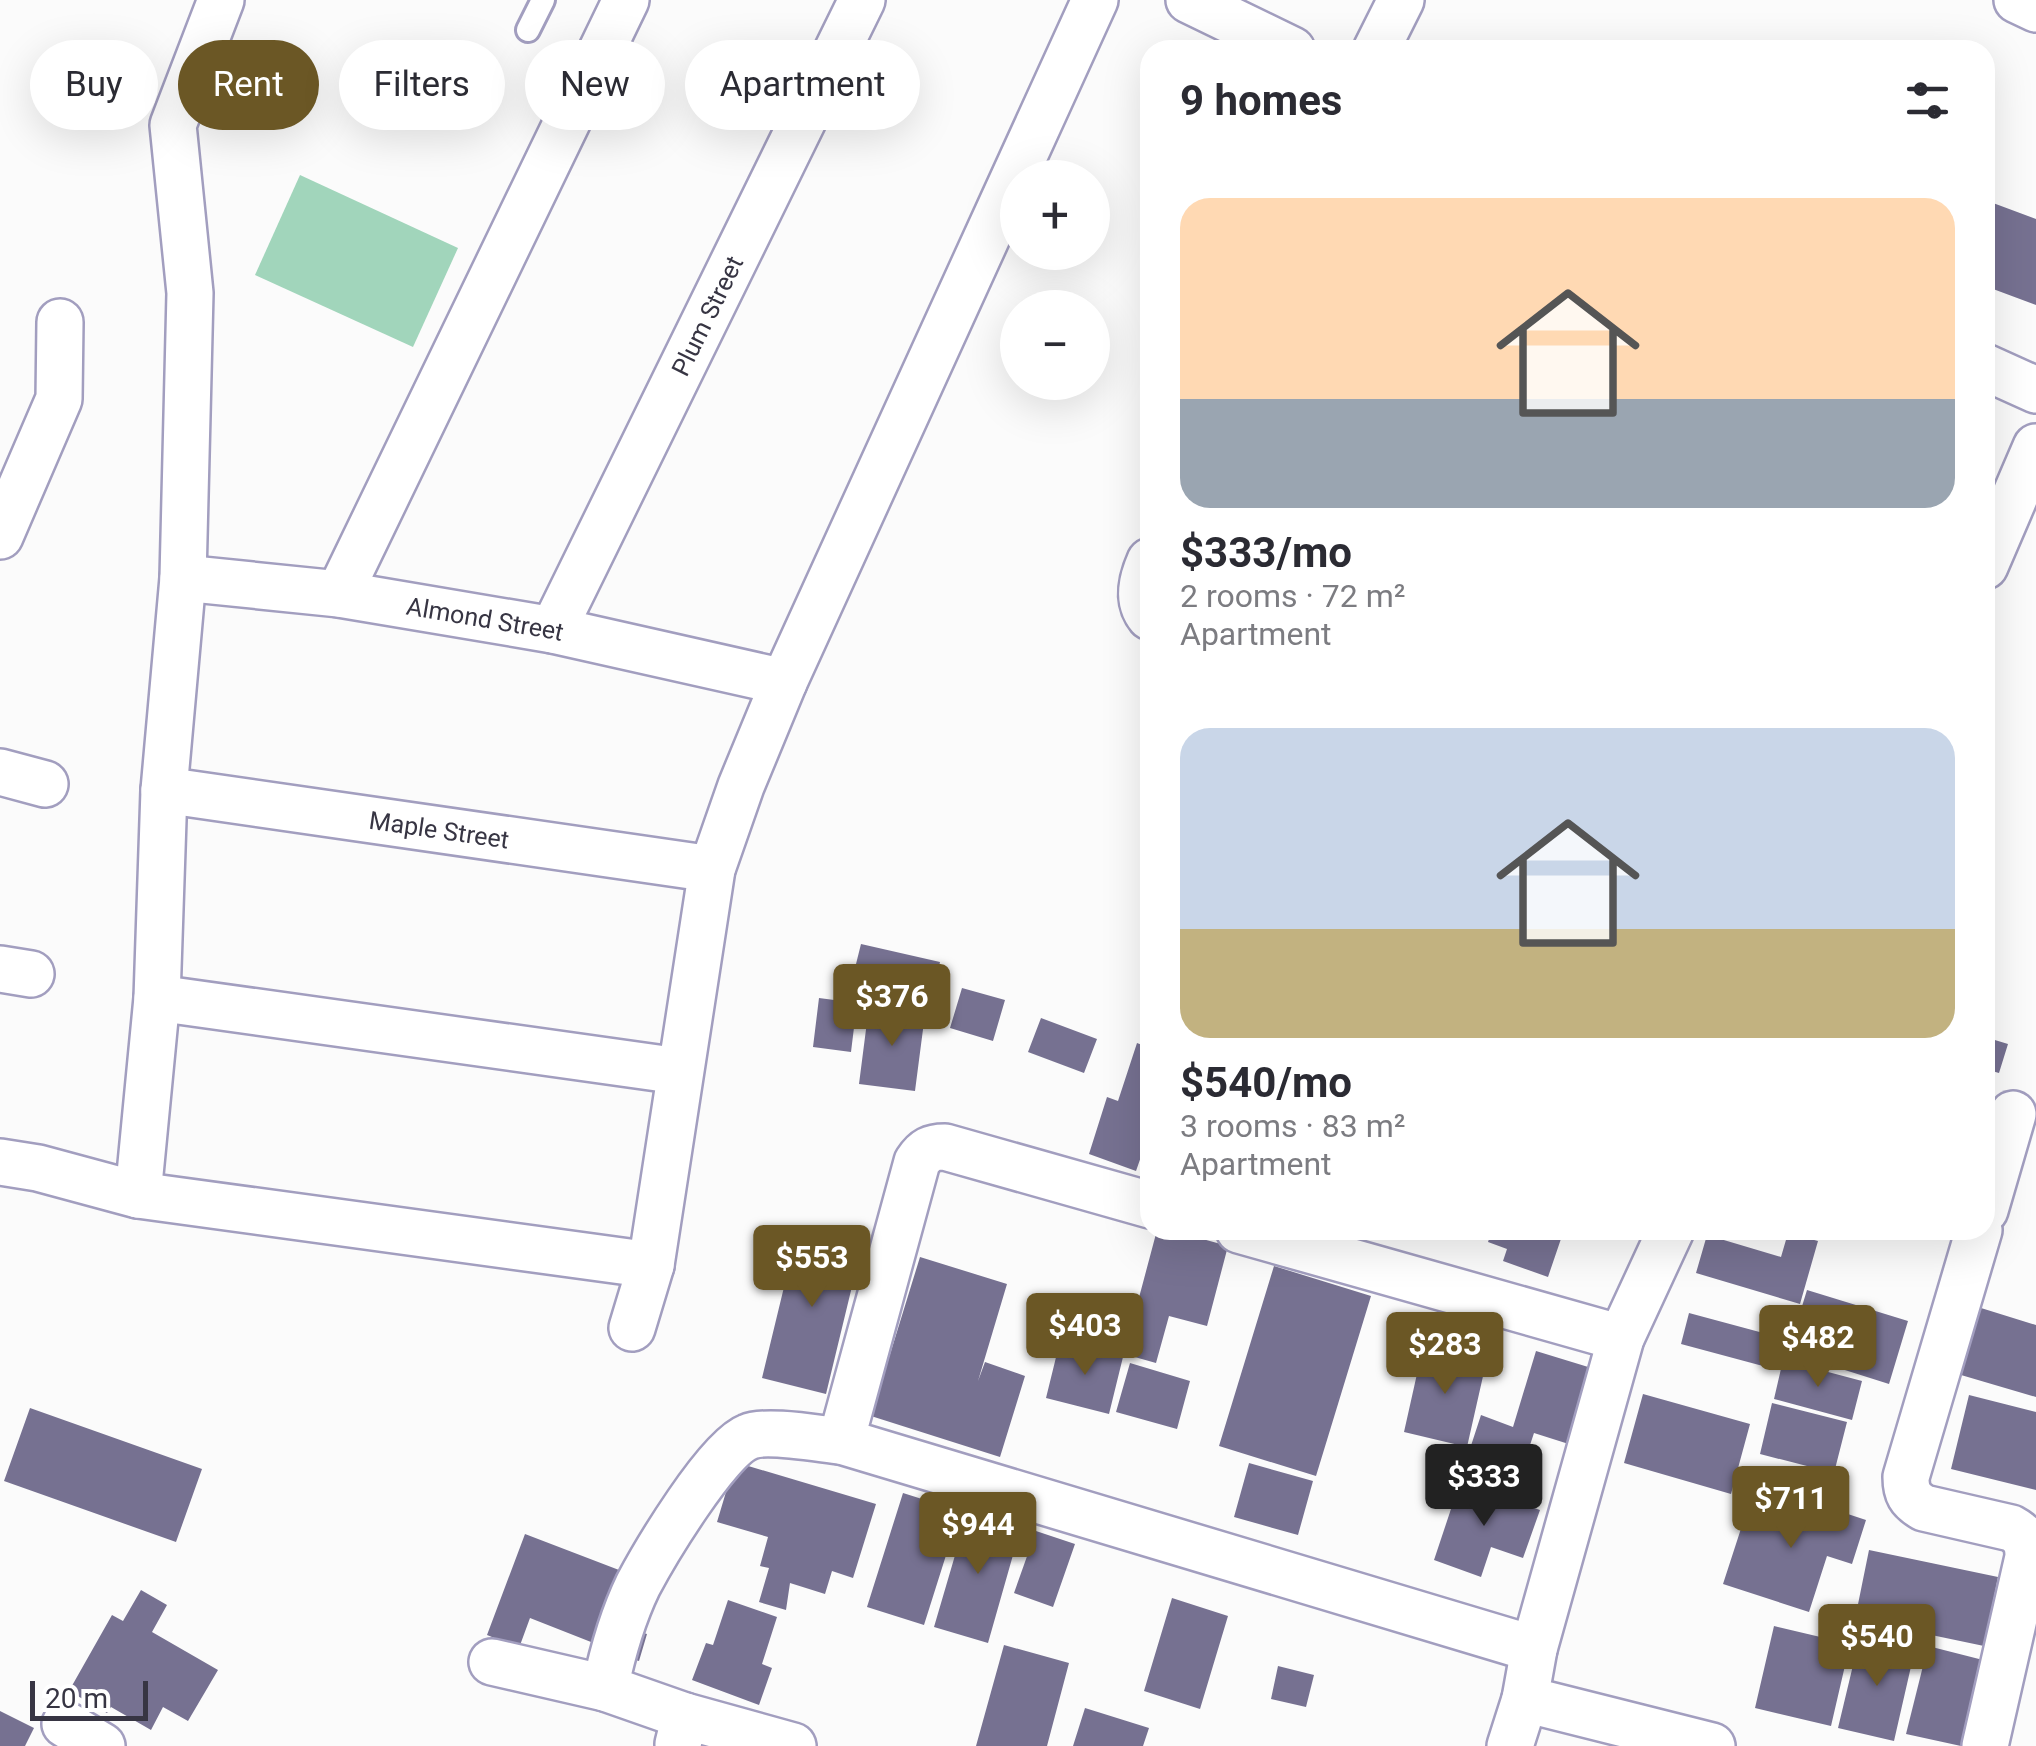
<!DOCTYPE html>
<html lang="en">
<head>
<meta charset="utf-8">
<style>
	:root { --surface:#fff; --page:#f7f7f7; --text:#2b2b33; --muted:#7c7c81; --accent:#6b5725 }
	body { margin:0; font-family:Roboto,sans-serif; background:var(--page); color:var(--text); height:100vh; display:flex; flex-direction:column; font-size:38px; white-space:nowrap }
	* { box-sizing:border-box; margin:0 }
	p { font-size:32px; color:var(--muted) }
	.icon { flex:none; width:55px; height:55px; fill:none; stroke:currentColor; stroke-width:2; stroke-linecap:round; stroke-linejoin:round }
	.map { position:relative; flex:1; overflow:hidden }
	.details { position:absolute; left:1140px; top:40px; width:855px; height:1200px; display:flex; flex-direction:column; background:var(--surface); border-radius:30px; box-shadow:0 10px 40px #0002 }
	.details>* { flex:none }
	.guide { position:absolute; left:30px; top:40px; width:950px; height:90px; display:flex; gap:20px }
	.tools { position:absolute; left:1000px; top:160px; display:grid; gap:20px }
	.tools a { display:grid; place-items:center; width:110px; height:110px; border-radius:50%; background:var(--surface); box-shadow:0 10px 40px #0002; font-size:50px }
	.scale { position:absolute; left:30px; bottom:25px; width:118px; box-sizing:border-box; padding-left:10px; border:5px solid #373543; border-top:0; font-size:28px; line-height:35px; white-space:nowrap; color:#373543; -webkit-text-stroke:8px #fff; paint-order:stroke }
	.price { position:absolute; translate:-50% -85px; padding:0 22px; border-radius:10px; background:var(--accent); color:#fff; font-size:32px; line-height:65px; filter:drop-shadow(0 2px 5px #0008) }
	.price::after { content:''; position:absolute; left:50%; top:60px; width:30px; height:22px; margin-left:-15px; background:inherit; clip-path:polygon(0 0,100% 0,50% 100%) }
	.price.active { background:#222; color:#fff }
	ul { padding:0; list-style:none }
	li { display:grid; align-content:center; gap:20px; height:530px; padding:0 40px }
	li span { display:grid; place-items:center; height:310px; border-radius:30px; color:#555 }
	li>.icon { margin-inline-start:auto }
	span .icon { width:180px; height:180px; fill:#fffc; stroke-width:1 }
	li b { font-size:42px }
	h2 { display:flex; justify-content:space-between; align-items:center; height:120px; padding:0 40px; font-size:42px }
	.tag { padding:0 35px; border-radius:45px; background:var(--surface); box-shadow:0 10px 40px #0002; font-size:35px; line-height:90px }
	.tag.active { background:var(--accent); color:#fff }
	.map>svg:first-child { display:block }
	.green { fill:#a1d5bb }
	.building { fill:#767191 }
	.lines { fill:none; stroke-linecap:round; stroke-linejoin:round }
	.lane-casing { stroke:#a29ebf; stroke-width:28 }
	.street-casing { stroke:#a29ebf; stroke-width:50 }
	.lane { stroke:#fff; stroke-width:22 }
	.street { stroke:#fff; stroke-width:45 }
	.labels { text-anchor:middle; stroke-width:10; stroke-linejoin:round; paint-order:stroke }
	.street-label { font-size:25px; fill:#373543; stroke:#fff }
</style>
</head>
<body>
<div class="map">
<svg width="2036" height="1746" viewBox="0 0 2036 1746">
	<rect width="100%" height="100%" fill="#fbfbfb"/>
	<path class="green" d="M300 175 458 248 413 347 255 275Z"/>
	<path class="building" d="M1985 200 2036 219V305L1985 286Z
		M861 944 940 962 934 991 854 972Z
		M962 988 1005 1000 993 1041 950 1028Z
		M819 998 857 1003 851 1052 813 1047Z
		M869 1006 925 1014 915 1091 859 1084Z
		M1041 1018 1097 1039 1084 1073 1028 1052Z
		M1985 1037 2008 1044 1999 1073 1985 1069Z
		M1137 1043 1150 1048V1131L1136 1171 1089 1154 1107 1097 1118 1101Z
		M799 1225 863 1241 826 1394 762 1378Z
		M1157 1230H1170L1228 1246 1207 1326 1169 1316 1156 1363 1124 1354Z
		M1492 1230H1564L1548 1277 1503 1261 1507 1249 1488 1242Z
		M1788 1233 1818 1241 1800 1304 1696 1273 1707 1235 1781 1257Z
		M920 1257 1007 1284 978 1381 985 1362 1025 1376 1000 1457 871 1416Z
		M1274 1266 1371 1296 1316 1476 1219 1446Z
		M1807 1290 1908 1321 1889 1384 1788 1352Z
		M1981 1308 2036 1325V1397L1961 1375Z
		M1689 1313 1782 1338 1774 1369 1681 1344Z
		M1060 1341 1123 1357 1109 1414 1046 1398Z
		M1423 1347 1486 1363 1467 1447 1404 1432Z
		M1536 1351 1598 1370 1575 1446 1534 1433 1518 1481 1465 1464 1481 1415 1513 1427Z
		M1783 1360 1862 1381 1852 1420 1774 1399Z
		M1130 1363 1190 1381 1177 1429 1116 1412Z
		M1643 1394 1750 1424 1731 1494 1624 1463Z
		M1969 1395 2036 1412V1490L1951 1469Z
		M1772 1403 1847 1422 1834 1473 1760 1454Z
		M30 1408 202 1469 176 1542 4 1481Z
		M735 1462 876 1504 853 1578 832 1571 825 1594 790 1583 786 1610 759 1602 769 1568 760 1566 768 1537 717 1522Z
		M1249 1463 1313 1481 1298 1535 1234 1517Z
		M1460 1482 1540 1510 1523 1558 1491 1547 1481 1577 1434 1560Z
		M903 1493 960 1511 924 1625 867 1607Z
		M1793 1496 1866 1520 1852 1564 1827 1556 1809 1612 1723 1584 1748 1507 1785 1519Z
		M968 1511 1021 1527 988 1643 934 1627Z
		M1036 1531 1075 1544 1053 1607 1014 1593Z
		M525 1534 619 1570 591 1642 530 1618 519 1648 487 1635Z
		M1869 1550 1998 1577 1984 1646 1855 1619Z
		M141 1590 167 1605 152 1632 218 1670 188 1721 163 1707 151 1730 111 1707 107 1713 69 1691 112 1615 123 1621Z
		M1172 1598 1228 1616 1200 1709 1144 1691Z
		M728 1600 777 1617 762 1664 772 1668 759 1705 692 1680 706 1643 713 1645Z
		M1774 1626 1850 1644 1831 1726 1755 1708Z
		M624 1628 647 1634 639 1661 617 1655Z
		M1860 1636 1915 1649 1894 1741 1838 1728Z
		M1004 1645 1069 1663 1047 1746H976Z
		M1928 1646 1983 1660 1961 1746 1906 1734Z
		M1278 1666 1314 1675 1306 1707 1271 1699Z
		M1085 1708 1149 1728 1143 1746H1073Z
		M0 1711 34 1728 25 1746H0Z"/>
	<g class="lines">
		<g class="lane-casing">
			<path id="lane" d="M528 30 543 0"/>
		</g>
		<g class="street-casing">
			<g id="street">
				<path d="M1189 0 1292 50"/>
				<path d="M2017 0 2036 9"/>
				<path d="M1376 50 1401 0"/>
				<path d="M1985 367 2036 390"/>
				<path d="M0 536 59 399 60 322"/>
				<path d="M1150 561C1142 579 1136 600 1150 617"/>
				<path d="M1985 566 2036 447"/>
				<path id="s1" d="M183 578 339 594 553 630 784 682"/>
				<path d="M339 594 626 0"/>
				<path id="s2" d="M553 630 862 0"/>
				<path d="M0 772 45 784"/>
				<path id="s3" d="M164 790 712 869"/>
				<path d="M0 969 31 974"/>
				<path d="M157 998 679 1071"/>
				<path d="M0 1162 38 1168 138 1195 651 1265"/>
				<path d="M138 1195 157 998 164 790 183 578 190 293 173 125 221 0"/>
				<path d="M1150 1205 945 1147C931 1147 925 1150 917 1162L841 1441 1534 1649"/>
				<path d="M1985 1210 2013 1114"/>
				<path d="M1239 1230 1621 1338"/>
				<path d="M1671 1230 1621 1338 1534 1649 1525 1699 1712 1746"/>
				<path d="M1979 1230 1906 1477C1906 1493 1910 1500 1924 1508L2011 1528C2024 1535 2028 1542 2028 1557L1985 1746"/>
				<path d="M632 1328 651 1265 712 869 741 786 784 682 1095 0"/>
				<path d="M492 1662 605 1688"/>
				<path d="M685 1716 605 1688C612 1655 623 1616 638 1585 655 1553 717 1449 748 1437 766 1429 820 1439 841 1441"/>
				<path d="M65 1724 102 1746"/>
				<path d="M678 1744 685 1716 793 1746"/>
				<path d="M1510 1746 1525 1699"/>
			</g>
		</g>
		<use href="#lane" class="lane"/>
		<use href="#street" class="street"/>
	</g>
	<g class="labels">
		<g class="street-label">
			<text dy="9" stroke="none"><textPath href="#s2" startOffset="350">Plum Street</textPath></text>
			<text dy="9" stroke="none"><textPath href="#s1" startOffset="305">Almond Street</textPath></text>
			<text dy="9" stroke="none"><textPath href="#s3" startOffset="278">Maple Street</textPath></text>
		</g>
	</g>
</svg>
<div class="tools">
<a>+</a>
<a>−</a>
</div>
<div class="scale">20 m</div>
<b class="price" style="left:892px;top:1049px">$376</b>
<b class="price" style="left:812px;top:1310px">$553</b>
<b class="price" style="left:1085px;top:1378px">$403</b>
<b class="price" style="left:1818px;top:1390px">$482</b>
<b class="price" style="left:1445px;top:1397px">$283</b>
<b class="price active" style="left:1484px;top:1529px">$333</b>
<b class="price" style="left:1791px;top:1551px">$711</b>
<b class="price" style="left:978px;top:1577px">$944</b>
<b class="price" style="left:1877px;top:1689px">$540</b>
<div class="guide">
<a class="tag">Buy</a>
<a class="tag active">Rent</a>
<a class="tag">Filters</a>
<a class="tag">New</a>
<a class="tag">Apartment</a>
</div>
<section class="details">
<h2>9 homes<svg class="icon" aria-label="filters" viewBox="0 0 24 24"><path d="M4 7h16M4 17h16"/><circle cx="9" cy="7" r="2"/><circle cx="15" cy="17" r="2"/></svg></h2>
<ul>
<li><span style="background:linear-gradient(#ffd9b3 65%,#9aa5b1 0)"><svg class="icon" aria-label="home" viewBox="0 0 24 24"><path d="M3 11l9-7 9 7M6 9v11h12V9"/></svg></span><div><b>$333/mo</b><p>2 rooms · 72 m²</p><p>Apartment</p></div></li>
<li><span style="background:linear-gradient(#c9d6e8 65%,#c2b280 0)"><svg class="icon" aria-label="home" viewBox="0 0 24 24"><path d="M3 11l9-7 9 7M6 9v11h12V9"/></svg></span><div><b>$540/mo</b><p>3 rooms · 83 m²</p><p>Apartment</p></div></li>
</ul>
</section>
</div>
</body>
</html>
